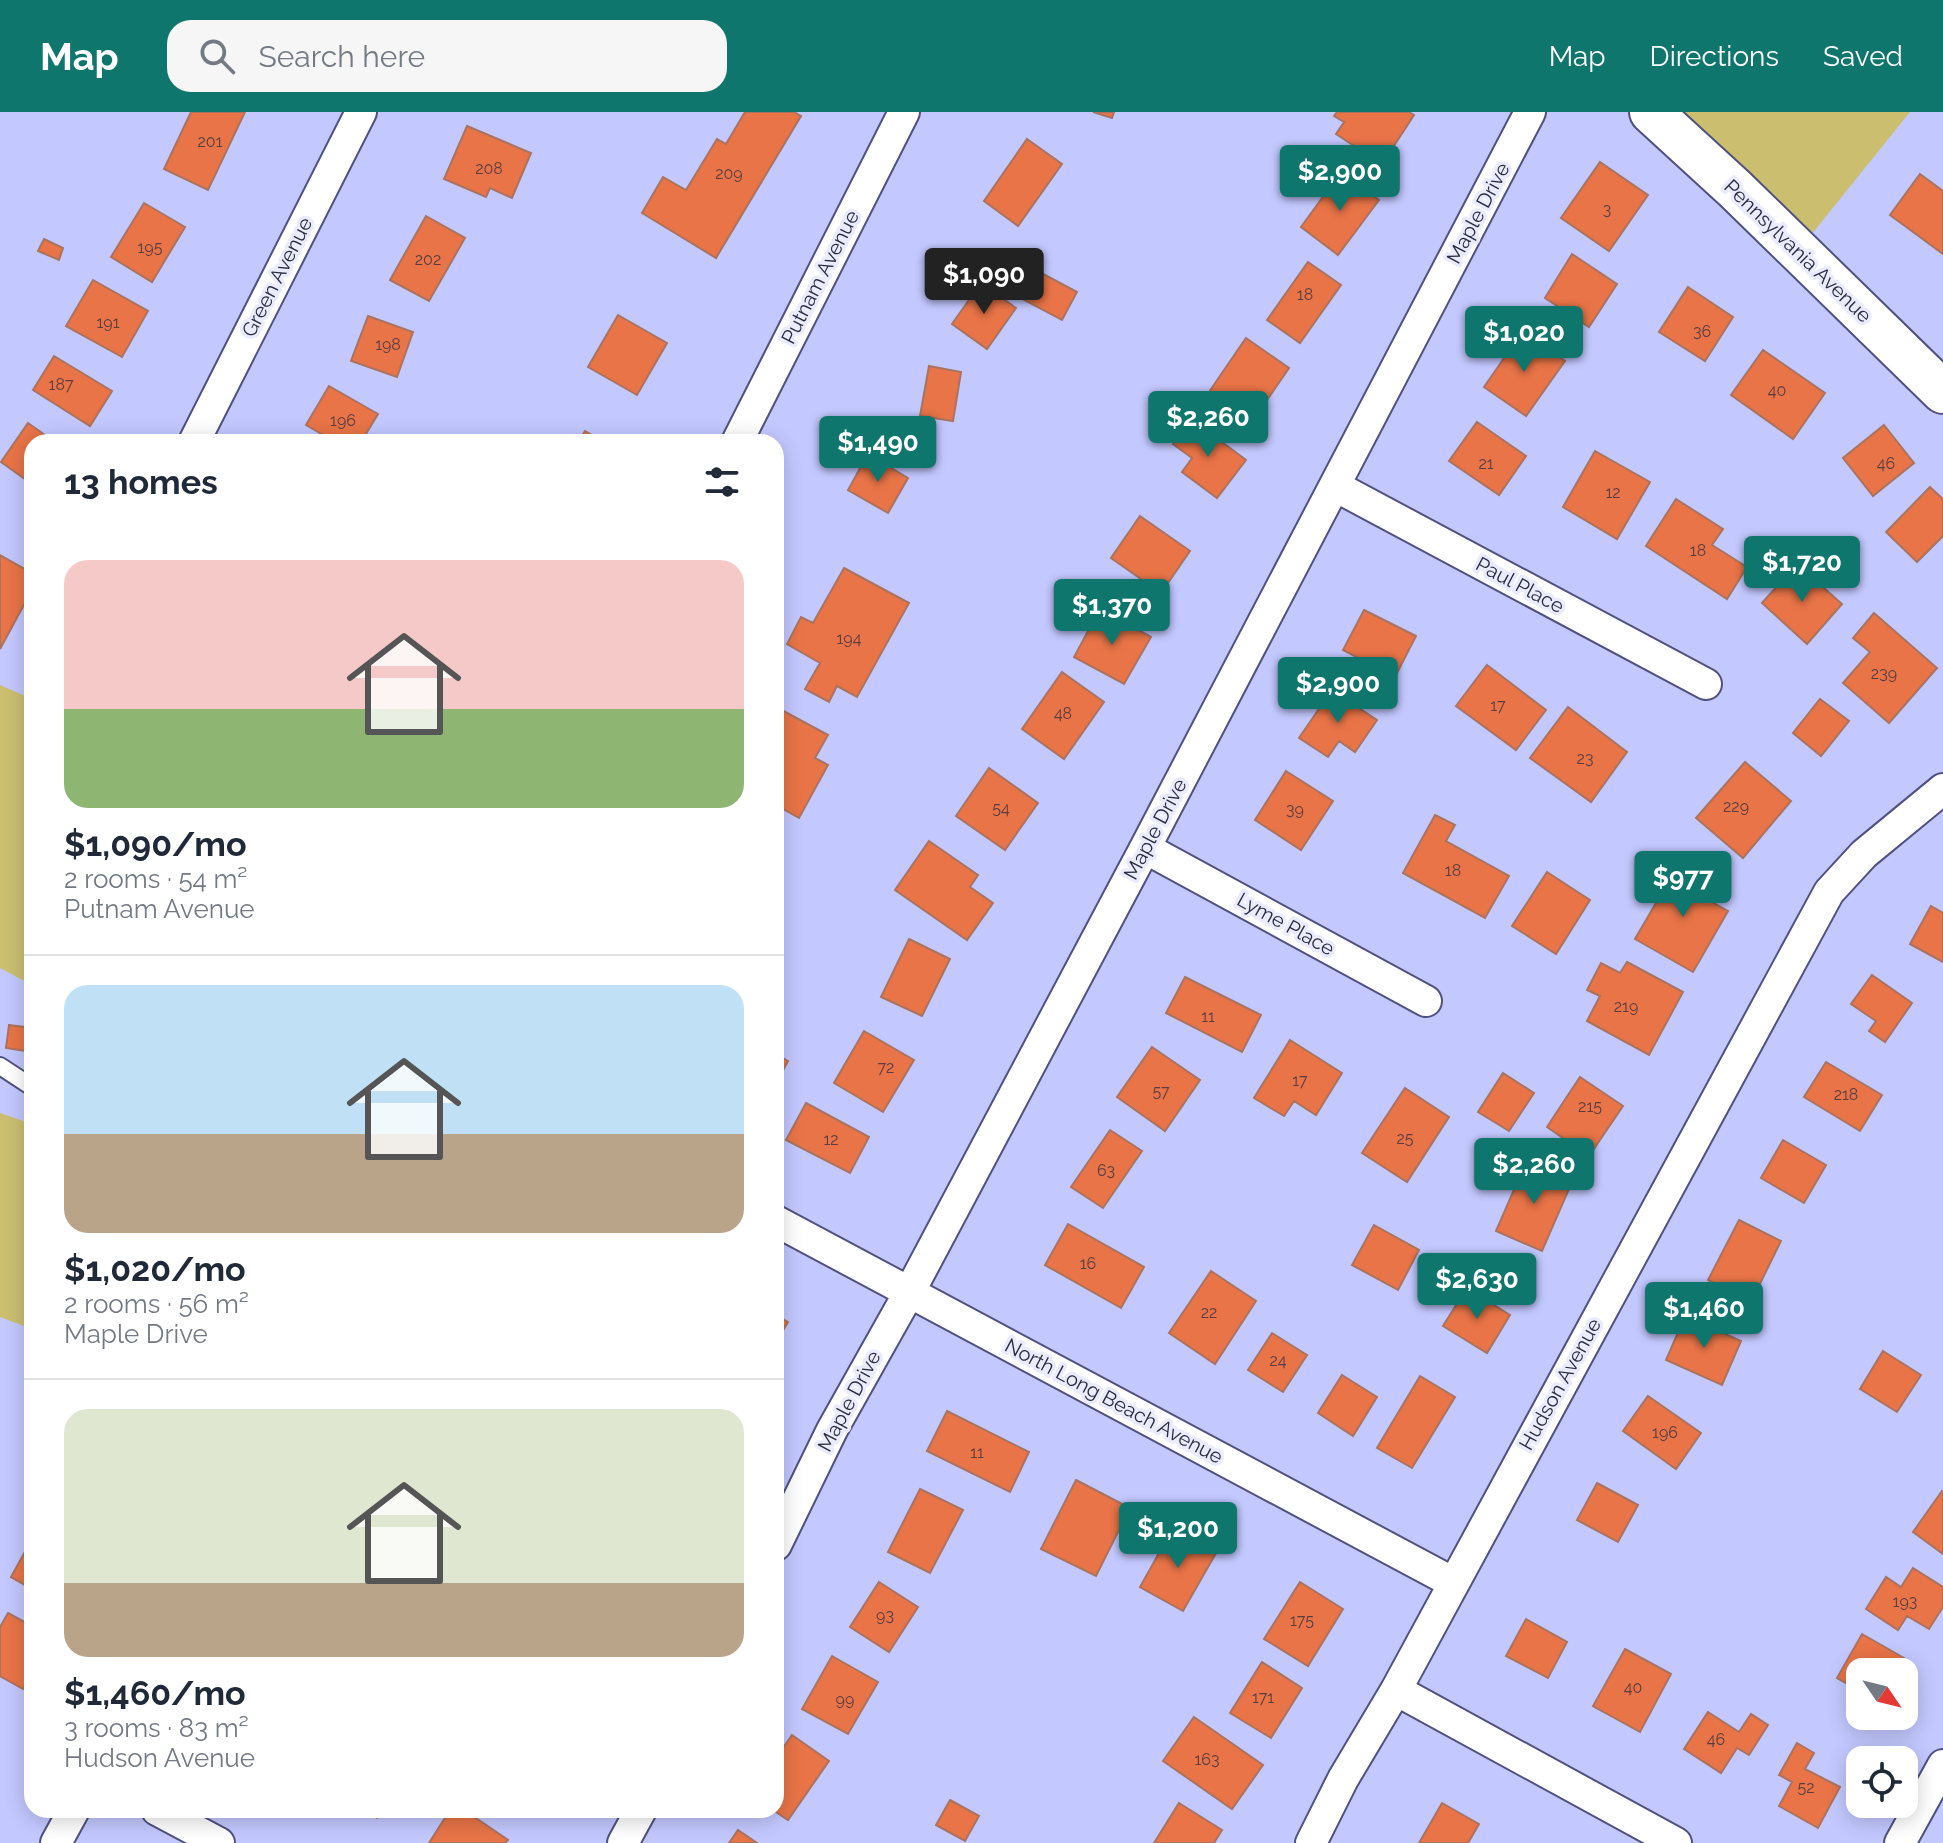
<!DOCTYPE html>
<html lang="en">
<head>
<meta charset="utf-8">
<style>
	:root { --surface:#fff; --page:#f6f6f7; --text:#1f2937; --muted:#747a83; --line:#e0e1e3; --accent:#0f766e }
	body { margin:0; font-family:Raleway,sans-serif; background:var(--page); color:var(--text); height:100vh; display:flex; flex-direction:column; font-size:30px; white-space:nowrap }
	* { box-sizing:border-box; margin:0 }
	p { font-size:26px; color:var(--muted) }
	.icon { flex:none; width:44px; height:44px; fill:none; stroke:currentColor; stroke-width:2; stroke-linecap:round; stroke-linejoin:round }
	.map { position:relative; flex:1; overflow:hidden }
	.side { position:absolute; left:24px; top:322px; width:760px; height:1384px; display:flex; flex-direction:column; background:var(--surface); border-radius:24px; box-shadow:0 4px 20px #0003 }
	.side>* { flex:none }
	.needle { width:52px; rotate:125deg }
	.controls { position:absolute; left:1846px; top:1546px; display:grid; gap:16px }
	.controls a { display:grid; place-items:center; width:72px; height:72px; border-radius:16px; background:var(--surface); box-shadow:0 4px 20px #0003; font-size:40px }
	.price { position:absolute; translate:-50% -68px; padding:0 18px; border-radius:8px; background:var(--accent); color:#fff; font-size:26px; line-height:52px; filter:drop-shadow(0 2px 4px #0008) }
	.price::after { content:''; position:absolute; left:50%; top:48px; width:24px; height:18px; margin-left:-12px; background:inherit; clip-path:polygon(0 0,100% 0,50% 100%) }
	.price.selected { background:#222; color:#fff }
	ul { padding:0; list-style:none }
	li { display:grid; align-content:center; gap:16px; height:424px; padding:0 40px }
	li+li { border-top:2px solid var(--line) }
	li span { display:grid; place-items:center; height:248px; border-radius:24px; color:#555 }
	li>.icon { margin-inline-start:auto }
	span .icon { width:144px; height:144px; fill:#fffc; stroke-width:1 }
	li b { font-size:34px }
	h2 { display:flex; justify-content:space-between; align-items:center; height:96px; padding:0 40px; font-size:34px }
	header { display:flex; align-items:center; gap:48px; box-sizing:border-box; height:112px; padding:0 40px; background:var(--accent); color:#fff }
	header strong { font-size:38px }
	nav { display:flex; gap:44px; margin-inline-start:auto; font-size:28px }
	.search { width:560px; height:72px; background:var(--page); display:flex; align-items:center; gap:20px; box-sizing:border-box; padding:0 28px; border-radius:24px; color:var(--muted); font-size:30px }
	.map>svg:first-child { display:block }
	.green { fill:#cbbf6f }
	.building { fill:#e97447; stroke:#aa735f; stroke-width:2 }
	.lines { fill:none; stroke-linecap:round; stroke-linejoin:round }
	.lane-casing { stroke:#4f5180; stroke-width:20 }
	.street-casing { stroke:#4f5180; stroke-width:34 }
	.secondary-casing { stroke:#4f5180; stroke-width:46 }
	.lane { stroke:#fff; stroke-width:16 }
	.street { stroke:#fff; stroke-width:30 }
	.secondary { stroke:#fff; stroke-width:42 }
	.labels { text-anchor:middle; stroke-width:7; stroke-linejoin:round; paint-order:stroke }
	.number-label { font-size:16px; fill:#5a3d42 }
	.street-label { font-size:20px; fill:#2a2b40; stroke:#eaecfd }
</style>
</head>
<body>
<header>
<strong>Map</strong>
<div class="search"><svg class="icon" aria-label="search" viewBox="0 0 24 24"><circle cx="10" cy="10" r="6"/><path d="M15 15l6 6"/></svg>Search here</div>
<nav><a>Map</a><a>Directions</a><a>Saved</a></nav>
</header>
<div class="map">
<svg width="1943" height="1731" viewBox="0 0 1943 1731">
	<rect width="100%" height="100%" fill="#c3c8ff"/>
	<path class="green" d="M1679 0H1910L1811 123Z
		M0 573 32 587V873L0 856Z
		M0 1001 32 1012V1217L0 1205Z"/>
	<path class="building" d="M191 0H245L208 78 164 57Z
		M745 0H794L801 4 716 146 642 101 663 65 686 78 717 27 726 32Z
		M1093 0H1114L1112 6Z
		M1337 0H1409L1414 3 1382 52 1336 22 1344 10 1334 4Z
		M467 14 531 41 512 86 490 76 486 85 444 67Z
		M1027 27 1062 52 1018 114 984 89Z
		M1600 50 1648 83 1609 139 1561 106Z
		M1341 60 1379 88 1338 143 1301 115Z
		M1920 62 1943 79V142L1890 103Z
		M144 91 185 115 152 170 111 145Z
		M426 104 465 126 429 189 390 168Z
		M44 127 63 136 59 148 38 139Z
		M1572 142 1617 172 1589 215 1545 186Z
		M1308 150 1341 173 1300 231 1267 208Z
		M1030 155 1077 180 1062 208 1015 183Z
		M93 168 148 199 122 245 66 214Z
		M981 171 1016 196 987 237 952 212Z
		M1688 175 1733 205 1705 249 1659 220Z
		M618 203 667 231 637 283 588 255Z
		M368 204 413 220 397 265 351 249Z
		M1523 219 1565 249 1526 304 1484 275Z
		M1246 226 1289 256 1250 313 1207 283Z
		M1763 238 1825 281 1793 327 1731 283Z
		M54 244 112 279 90 314 33 278Z
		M929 254 961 260 953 309 920 304Z
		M329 274 378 302 361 330H335L306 313Z
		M1191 307 1246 348 1217 386 1182 360 1192 346 1173 332Z
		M1477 310 1526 344 1499 383 1449 349Z
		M28 311 55 330H32V372L1 350Z
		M1884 313 1914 351 1873 384 1843 346Z
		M585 319 604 330H578Z
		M1595 339 1650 370 1617 427 1563 395Z
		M868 342 908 366 888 401 848 378Z
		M1930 375 1943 387V424L1917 450 1886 420Z
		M1676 387 1723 417 1712 433 1747 455 1727 487 1646 434Z
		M1140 404 1190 439 1161 481 1111 446Z
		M0 443 32 461V478L0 537Z
		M1797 452 1842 492 1807 532 1762 491Z
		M844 456 909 491 857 585 837 574 829 590 805 577 820 551 787 532 801 505 813 511Z
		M1100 497 1151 525 1124 572 1074 545Z
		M1364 498 1416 524 1395 565 1343 538Z
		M1874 501 1937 556 1889 611 1843 571 1870 540 1853 526Z
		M1487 553 1546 598 1516 638 1456 594Z
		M1062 560 1104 590 1064 647 1022 617Z
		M1332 578 1377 608 1355 640 1339 629 1328 645 1299 626Z
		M1820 587 1849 609 1821 644 1793 621Z
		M776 595 828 623 815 646 828 653 799 706 776 693Z
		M1568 595 1627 640 1591 690 1530 646Z
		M1745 650 1791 689 1743 746 1696 706Z
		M989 656 1038 691 1005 738 956 704Z
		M1286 659 1333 689 1301 738 1255 708Z
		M1435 703 1455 713 1446 729 1509 764 1485 806 1403 761Z
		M929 729 978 763 970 775 993 791 967 828 895 778Z
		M1681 748 1709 764 1698 782 1728 799 1693 860 1635 827Z
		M1547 760 1590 788 1556 842 1512 814Z
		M1931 794 1943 801V850L1910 832Z
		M909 827 950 847 922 904 881 885Z
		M1627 850 1683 880 1649 943 1587 909 1600 884 1587 878 1601 851 1620 861Z
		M1872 863 1912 891 1885 930 1869 919 1876 909 1851 892Z
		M1185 865 1261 903 1242 940 1166 901Z
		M9 913 32 916V940L6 936Z
		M864 919 914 948 883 1000 834 971Z
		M1290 928 1342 961 1316 1003 1294 989 1284 1004 1254 986Z
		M1152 935 1200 968 1165 1019 1117 985Z
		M776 942 788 949 776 971Z
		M1826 950 1882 983 1860 1019 1804 985Z
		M1503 961 1534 981 1509 1019 1478 1000Z
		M1580 965 1623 994 1589 1044 1547 1015Z
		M1405 976 1449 1005 1407 1070 1362 1041Z
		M806 991 869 1025 850 1061 786 1028Z
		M1110 1018 1142 1039 1103 1096 1071 1075Z
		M1783 1028 1826 1053 1804 1091 1761 1066Z
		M1526 1050 1572 1070 1542 1139 1496 1119Z
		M1739 1108 1781 1129 1751 1190 1708 1168Z
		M1068 1112 1144 1155 1121 1196 1045 1153Z
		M1374 1113 1419 1138 1398 1178 1352 1153Z
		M1211 1159 1256 1189 1215 1252 1169 1221Z
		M1467 1176 1510 1203 1487 1241 1443 1214Z
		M776 1203 788 1210 776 1230Z
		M1685 1204 1741 1229 1722 1273 1666 1248Z
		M1272 1221 1307 1243 1283 1280 1248 1258Z
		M1883 1239 1921 1263 1897 1300 1860 1277Z
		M1342 1263 1377 1285 1353 1324 1318 1301Z
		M1420 1264 1455 1285 1412 1356 1377 1336Z
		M1648 1284 1701 1321 1676 1357 1623 1319Z
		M947 1299 1029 1340 1010 1380 927 1339Z
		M1076 1368 1130 1396 1096 1464 1041 1437Z
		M1597 1371 1638 1393 1618 1430 1577 1408Z
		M920 1377 963 1398 930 1461 888 1440Z
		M1942 1379 1943 1380V1442L1913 1420Z
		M1173 1416 1216 1441 1183 1499 1140 1475Z
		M32 1427V1477L11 1465Z
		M1913 1456 1943 1475V1495L1929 1517 1907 1504 1898 1518 1866 1497 1886 1465 1901 1475Z
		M879 1470 918 1495 889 1540 850 1515Z
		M1300 1470 1343 1497 1308 1554 1264 1527Z
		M8 1501 32 1514V1562L23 1577 0 1564V1515Z
		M1526 1507 1567 1530 1548 1566 1506 1544Z
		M1862 1522 1904 1546 1895 1560H1860V1579L1837 1566Z
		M1625 1537 1671 1562 1640 1620 1593 1594Z
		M832 1544 878 1570 848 1622 802 1597Z
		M1262 1550 1302 1576 1271 1626 1230 1601Z
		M1708 1600 1739 1620 1751 1602 1768 1613 1749 1643 1737 1636 1721 1661 1684 1637Z
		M1194 1605 1263 1653 1232 1697 1163 1649Z
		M792 1623 829 1649 788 1708 773 1698H776V1646Z
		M1797 1631 1814 1641 1805 1657 1840 1675 1818 1716 1779 1694 1792 1670 1779 1663Z
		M950 1688 979 1704 965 1729 936 1713Z
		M1179 1691 1222 1718 1214 1731H1154Z
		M1442 1691 1479 1712 1468 1731H1419Z
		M365 1698H383L377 1706Z
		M450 1698H464L508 1728 505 1731H429Z
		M738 1718 757 1731H729Z"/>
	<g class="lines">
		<g class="lane-casing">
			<path id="lane" d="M0 954 32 975"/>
		</g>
		<g class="street-casing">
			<path id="street" d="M194 330 361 0
				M737 330 904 0
				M1335 374 1706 572
				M1145 736 1426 889
				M776 1109 1452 1470
				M776 1433 832 1318 910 1179 1145 736 1530 0
				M1396 1578 1676 1731
				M157 1698 219 1731
				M56 1731 74 1698
				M623 1731 641 1698
				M1311 1731 1343 1667 1396 1578 1829 780 1864 742 1943 677
				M1900 1731 1943 1653"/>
		</g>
		<g class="secondary-casing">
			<path id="secondary" d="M1651 0 1735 77 1943 280"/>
		</g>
		<use href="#lane" class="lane"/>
		<use href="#street" class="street"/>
		<use href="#secondary" class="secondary"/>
	</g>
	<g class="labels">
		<g class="number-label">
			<text x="210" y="35">201</text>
			<text x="489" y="62">208</text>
			<text x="729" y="67">209</text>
			<text x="1607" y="103">3</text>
			<text x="150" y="141">195</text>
			<text x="428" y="153">202</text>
			<text x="1305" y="188">18</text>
			<text x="108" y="216">191</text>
			<text x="1702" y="225">36</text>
			<text x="388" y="238">198</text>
			<text x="61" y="278">187</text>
			<text x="1777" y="284">40</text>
			<text x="343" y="314">196</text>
			<text x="1486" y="357">21</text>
			<text x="1886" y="357">46</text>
			<text x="1613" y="386">12</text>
			<text x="1698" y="444">18</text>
			<text x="849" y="532">194</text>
			<text x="1884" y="567">239</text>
			<text x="1498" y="599">17</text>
			<text x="1063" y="607">48</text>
			<text x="1585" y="652">23</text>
			<text x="1736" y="700">229</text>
			<text x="1001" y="702">54</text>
			<text x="1295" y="703">39</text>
			<text x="1453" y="764">18</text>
			<text x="1626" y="900">219</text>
			<text x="1208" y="910">11</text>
			<text x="886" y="961">72</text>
			<text x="1300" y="974">17</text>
			<text x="1161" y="985">57</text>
			<text x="1846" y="988">218</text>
			<text x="1590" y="1000">215</text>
			<text x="1405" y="1032">25</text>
			<text x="831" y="1033">12</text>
			<text x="1106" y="1064">63</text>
			<text x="1088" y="1157">16</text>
			<text x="1209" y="1206">22</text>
			<text x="1278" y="1254">24</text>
			<text x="1665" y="1326">196</text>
			<text x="977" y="1346">11</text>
			<text x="1905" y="1495">193</text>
			<text x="885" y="1509">93</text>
			<text x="1302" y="1514">175</text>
			<text x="1633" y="1581">40</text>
			<text x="1263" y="1591">171</text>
			<text x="845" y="1593">99</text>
			<text x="1716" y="1633">46</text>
			<text x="1207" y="1653">163</text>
			<text x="1806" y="1681">52</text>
		</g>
		<g class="street-label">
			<text transform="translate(1478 101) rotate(-62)" y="7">Maple Drive</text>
			<text transform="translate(1798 139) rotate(44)" y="7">Pennsylvania Avenue</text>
			<text transform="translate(277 165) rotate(-63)" y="7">Green Avenue</text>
			<text transform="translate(820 165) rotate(-63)" y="7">Putnam Avenue</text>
			<text transform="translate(1520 473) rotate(28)" y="7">Paul Place</text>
			<text transform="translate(1155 717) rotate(-62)" y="7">Maple Drive</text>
			<text transform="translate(1286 812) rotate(29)" y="7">Lyme Place</text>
			<text transform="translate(1560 1272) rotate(-61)" y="7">Hudson Avenue</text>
			<text transform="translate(849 1289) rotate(-62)" y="7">Maple Drive</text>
			<text transform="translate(1114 1289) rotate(28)" y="7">North Long Beach Avenue</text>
		</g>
	</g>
</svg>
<div class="controls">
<a><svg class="needle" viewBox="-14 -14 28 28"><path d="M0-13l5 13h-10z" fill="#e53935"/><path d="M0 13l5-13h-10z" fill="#747a83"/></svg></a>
<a><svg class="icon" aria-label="locate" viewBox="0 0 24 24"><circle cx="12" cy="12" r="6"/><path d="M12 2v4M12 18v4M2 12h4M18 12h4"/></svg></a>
</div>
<b class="price" style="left:1340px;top:101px">$2,900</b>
<b class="price selected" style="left:984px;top:204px">$1,090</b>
<b class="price" style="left:1524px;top:262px">$1,020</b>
<b class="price" style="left:1208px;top:347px">$2,260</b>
<b class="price" style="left:878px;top:372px">$1,490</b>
<b class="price" style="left:1802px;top:492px">$1,720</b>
<b class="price" style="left:1112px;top:535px">$1,370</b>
<b class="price" style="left:1338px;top:613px">$2,900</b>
<b class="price" style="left:1683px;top:807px">$977</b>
<b class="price" style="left:1534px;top:1094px">$2,260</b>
<b class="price" style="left:1477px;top:1209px">$2,630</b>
<b class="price" style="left:1704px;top:1238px">$1,460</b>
<b class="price" style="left:1178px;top:1458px">$1,200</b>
<section class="side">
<h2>13 homes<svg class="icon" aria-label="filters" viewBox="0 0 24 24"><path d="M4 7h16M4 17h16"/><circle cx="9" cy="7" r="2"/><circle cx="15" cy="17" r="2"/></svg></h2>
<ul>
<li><span style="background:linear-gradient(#f6c9c9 60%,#8fb573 0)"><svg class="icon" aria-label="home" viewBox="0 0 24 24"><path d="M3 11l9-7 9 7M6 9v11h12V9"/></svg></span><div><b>$1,090/mo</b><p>2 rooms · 54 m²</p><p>Putnam Avenue</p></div></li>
<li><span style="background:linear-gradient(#bfe0f5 60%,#b9a48a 0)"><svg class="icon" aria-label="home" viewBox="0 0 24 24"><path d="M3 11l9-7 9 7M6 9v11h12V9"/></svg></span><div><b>$1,020/mo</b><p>2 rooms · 56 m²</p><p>Maple Drive</p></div></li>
<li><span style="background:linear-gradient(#dfe7d0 70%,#b9a48a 0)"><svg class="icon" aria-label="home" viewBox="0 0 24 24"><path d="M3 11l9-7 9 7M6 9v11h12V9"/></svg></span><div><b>$1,460/mo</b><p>3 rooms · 83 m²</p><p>Hudson Avenue</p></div></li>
</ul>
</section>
</div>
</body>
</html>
